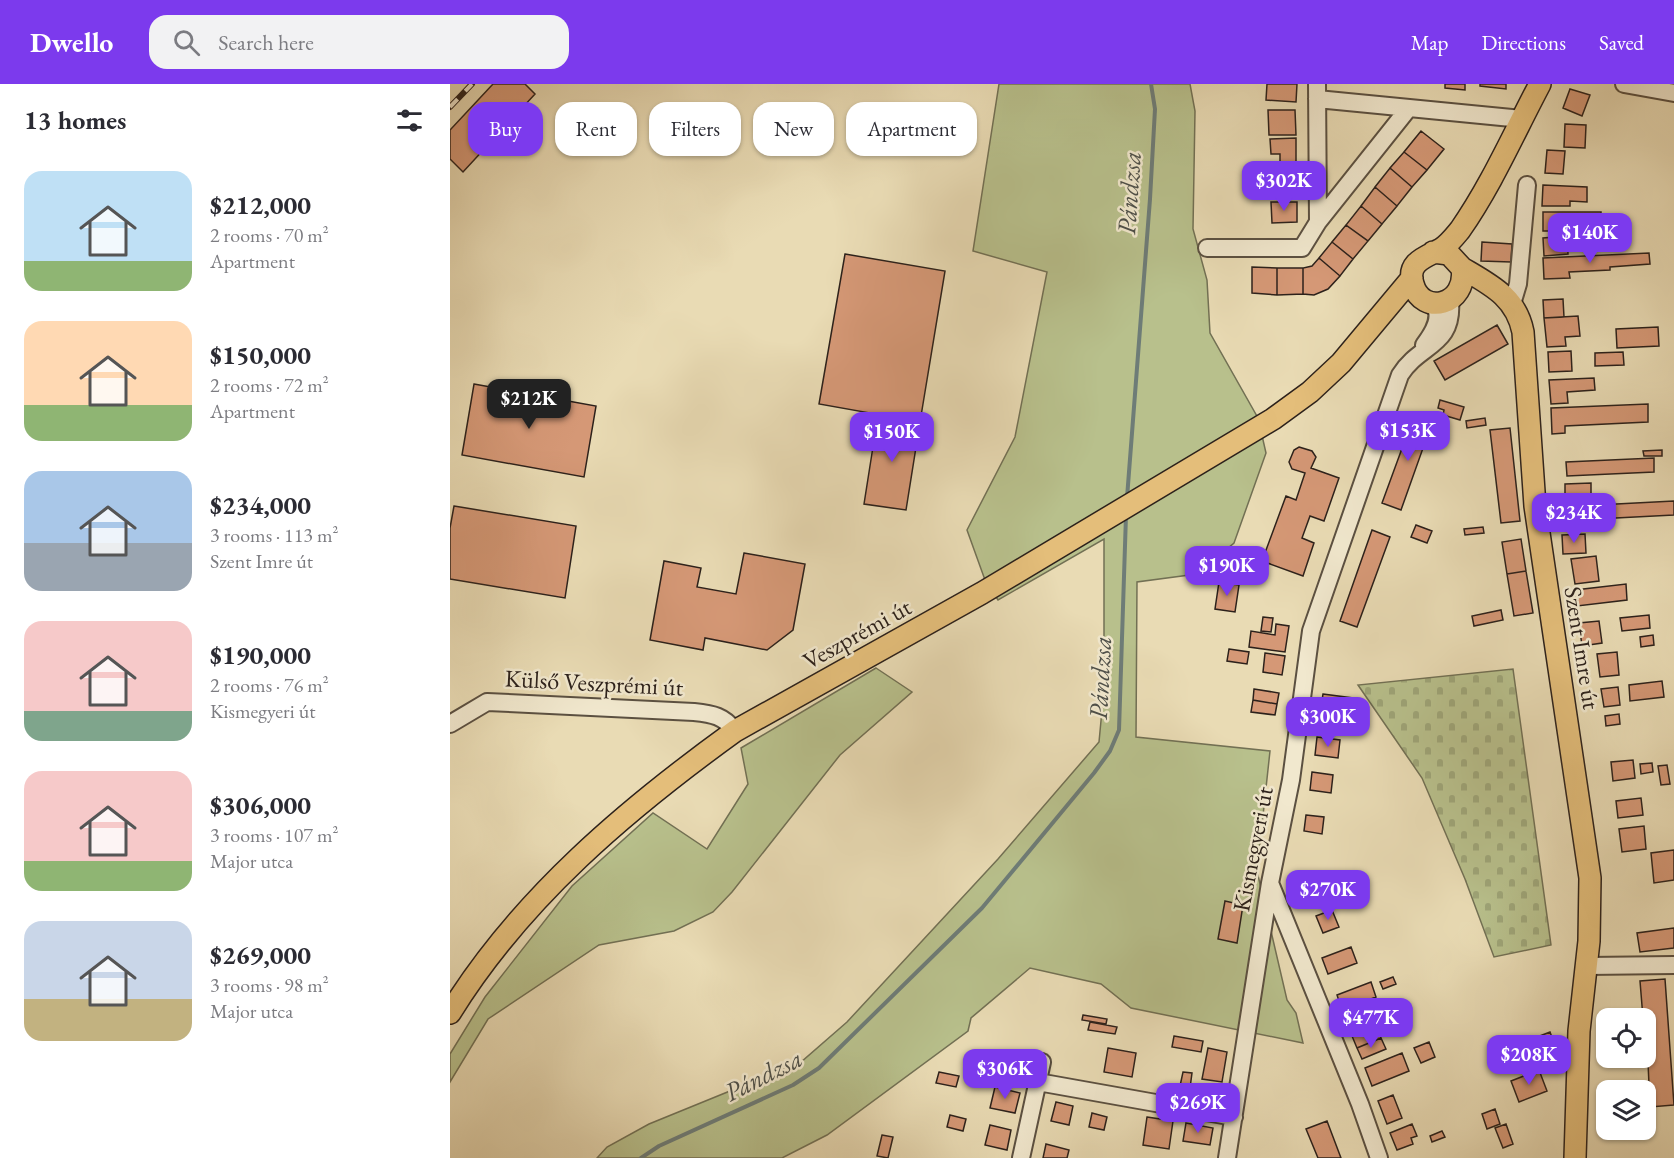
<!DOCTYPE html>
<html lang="en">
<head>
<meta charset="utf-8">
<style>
	:root { --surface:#fff; --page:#f2f2f3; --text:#2b2b33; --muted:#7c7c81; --accent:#7c3aed }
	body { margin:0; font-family:"EB Garamond",serif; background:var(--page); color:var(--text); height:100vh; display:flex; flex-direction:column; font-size:22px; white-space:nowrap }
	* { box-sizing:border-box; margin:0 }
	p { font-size:20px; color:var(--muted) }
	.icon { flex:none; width:33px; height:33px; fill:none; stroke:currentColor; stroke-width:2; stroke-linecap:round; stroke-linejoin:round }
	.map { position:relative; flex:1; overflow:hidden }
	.details { display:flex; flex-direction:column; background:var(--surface); width:450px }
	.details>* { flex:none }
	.banner { position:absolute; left:18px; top:18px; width:570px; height:54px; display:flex; gap:12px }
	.fabs { position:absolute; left:1146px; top:924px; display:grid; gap:12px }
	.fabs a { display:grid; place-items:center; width:60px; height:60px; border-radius:12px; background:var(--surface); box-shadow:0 2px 4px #0004; font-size:30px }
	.price { position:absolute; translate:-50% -51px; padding:0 14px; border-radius:12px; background:var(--accent); color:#fff; font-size:20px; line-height:39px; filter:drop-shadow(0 2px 3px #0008) }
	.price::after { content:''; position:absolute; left:50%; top:36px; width:18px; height:14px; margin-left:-9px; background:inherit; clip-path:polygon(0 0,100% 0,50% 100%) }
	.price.selected { background:#222; color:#fff }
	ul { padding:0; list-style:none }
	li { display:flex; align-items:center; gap:18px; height:150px; padding:0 24px }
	li span { display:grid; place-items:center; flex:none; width:168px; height:120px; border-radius:18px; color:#555 }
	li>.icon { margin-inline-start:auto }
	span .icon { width:72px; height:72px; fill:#fffc; stroke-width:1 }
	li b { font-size:26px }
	h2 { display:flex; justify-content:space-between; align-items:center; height:72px; padding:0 24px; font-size:26px }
	.chip { padding:0 21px; border-radius:18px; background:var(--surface); box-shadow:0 2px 4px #0004; font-size:21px; line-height:54px }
	.chip.selected { background:var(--accent); color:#fff }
	header { display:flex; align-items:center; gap:36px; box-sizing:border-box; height:84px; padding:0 30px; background:var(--accent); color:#fff }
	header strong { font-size:28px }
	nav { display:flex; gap:33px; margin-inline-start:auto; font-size:21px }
	.search { width:420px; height:54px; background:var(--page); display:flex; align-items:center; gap:15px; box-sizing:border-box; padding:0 21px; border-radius:18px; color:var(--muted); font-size:22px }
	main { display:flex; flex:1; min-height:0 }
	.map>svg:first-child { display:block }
	.green { fill:#b8c08c; stroke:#727054; stroke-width:1.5 }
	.cemetery { fill:url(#cemetery-stones); stroke:#727054; stroke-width:1.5 }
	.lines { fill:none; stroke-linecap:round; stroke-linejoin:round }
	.stream { stroke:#6e7c77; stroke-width:4 }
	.building { fill:#d59876; stroke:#2c211b; stroke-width:1.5 }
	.minor-casing { stroke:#5b5041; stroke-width:20 }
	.major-casing { stroke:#2c211b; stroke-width:24 }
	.minor { stroke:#f1e8ce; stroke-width:16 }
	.major { stroke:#e4be7a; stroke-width:21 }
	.rail-casing { stroke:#2c211b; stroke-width:6 }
	.rail { stroke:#f1e8ce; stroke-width:4; stroke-dasharray:11; stroke-linecap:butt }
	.labels { text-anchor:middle; stroke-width:5; stroke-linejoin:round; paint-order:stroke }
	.street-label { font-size:24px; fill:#2c211b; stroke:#f1e8ce }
	.water-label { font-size:26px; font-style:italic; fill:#4d4f49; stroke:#f1e8ce }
</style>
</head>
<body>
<header>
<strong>Dwello</strong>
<div class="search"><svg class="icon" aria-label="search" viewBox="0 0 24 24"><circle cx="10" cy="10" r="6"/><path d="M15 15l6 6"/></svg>Search here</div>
<nav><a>Map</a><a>Directions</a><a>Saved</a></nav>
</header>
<main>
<section class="details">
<h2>13 homes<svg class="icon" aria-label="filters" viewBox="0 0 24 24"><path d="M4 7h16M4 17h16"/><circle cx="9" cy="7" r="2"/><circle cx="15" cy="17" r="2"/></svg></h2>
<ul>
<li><span style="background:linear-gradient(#bfe0f5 75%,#8fb573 0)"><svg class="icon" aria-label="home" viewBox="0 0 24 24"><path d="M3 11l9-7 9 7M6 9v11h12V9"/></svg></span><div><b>$212,000</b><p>2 rooms · 70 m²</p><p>Apartment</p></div></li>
<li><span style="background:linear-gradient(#ffd9b3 70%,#8fb573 0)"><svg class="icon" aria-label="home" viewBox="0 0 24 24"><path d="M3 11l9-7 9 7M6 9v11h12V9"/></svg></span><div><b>$150,000</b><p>2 rooms · 72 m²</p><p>Apartment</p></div></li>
<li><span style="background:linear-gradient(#a9c7e8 60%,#9aa5b1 0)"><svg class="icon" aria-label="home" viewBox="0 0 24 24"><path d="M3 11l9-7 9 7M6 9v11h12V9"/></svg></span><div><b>$234,000</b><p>3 rooms · 113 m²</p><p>Szent Imre út</p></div></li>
<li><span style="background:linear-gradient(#f6c9c9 75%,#7fa58c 0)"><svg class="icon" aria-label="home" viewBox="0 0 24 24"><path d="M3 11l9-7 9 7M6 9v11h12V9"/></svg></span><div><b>$190,000</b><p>2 rooms · 76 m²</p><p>Kismegyeri út</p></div></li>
<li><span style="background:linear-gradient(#f6c9c9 75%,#8fb573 0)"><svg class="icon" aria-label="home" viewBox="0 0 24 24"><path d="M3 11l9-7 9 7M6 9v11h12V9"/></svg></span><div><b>$306,000</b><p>3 rooms · 107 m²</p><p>Major utca</p></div></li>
<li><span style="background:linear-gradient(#c9d6e8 65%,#c2b280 0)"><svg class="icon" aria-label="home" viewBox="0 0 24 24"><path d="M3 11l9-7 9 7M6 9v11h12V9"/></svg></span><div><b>$269,000</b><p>3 rooms · 98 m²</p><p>Major utca</p></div></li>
</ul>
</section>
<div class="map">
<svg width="1224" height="1074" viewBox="0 0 1224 1074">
	<defs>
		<pattern id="cemetery-stones" width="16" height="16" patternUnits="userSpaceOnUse" patternTransform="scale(1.5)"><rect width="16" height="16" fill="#b8c08c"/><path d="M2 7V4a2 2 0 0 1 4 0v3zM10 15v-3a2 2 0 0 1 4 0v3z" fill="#9ea578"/></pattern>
	</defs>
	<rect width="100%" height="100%" fill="#e9dbb4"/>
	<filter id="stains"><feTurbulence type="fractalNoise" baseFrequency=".00333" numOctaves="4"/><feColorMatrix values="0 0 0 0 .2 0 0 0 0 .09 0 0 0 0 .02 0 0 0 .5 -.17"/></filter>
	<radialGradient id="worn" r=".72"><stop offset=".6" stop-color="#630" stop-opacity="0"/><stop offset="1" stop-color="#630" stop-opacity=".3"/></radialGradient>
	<path class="green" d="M549 0H740L745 27 743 145 757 196 760 249 808 334 816 369 784 459 747 490 687 498 686 653 820 667 807 787 837 916 846 929 853 959 681 924 651 900 580 884 521 934 518 947 377 1051 332 1074H147L157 1063 199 1040 351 978 397 938 548 775 649 658 654 605V455L548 516 535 496 517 446 565 353 597 188 523 167Z
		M426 584 462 608 390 671 282 808 263 828 224 847 149 861 38 935 0 998V970L35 913 122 802 203 729 257 765 298 700 291 664Z"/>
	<path class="cemetery" d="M1063 585 1101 861 1044 873 1015 795 972 694 908 601Z"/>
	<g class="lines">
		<path class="stream" d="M677 414 700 115 705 25 701 0
			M191 1074 209 1062 343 1001 369 984 532 824 644 689 660 667 669 646 676 431"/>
	</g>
	<path class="building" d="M43 0H75L85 10 13 88 0 75V46Z
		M817 0H847L846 18 816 16Z
		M995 0H1015V6L995 4Z
		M1030 0H1056V5L1030 2Z
		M1120 5 1140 11 1132 32 1113 24Z
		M818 26H845L846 51H819Z
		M1115 40 1136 41 1135 64 1114 63Z
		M971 47 994 65 977 86 954 68Z
		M846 54V78H830V70H821L820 55Z
		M1097 66 1115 67 1113 90 1095 89Z
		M954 68 977 86 962 103 940 84Z
		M940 84 962 103 947 122 925 103Z
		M846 88 847 106H814V89Z
		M1093 101 1137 103V118L1120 117V122H1092Z
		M925 103 947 122 932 140 911 122Z
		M821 118H847V138L822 139Z
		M911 122 932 140 918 157 896 141Z
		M1093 128H1151V142H1128V147H1093Z
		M896 141 918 157 903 175 882 158Z
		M1117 152 1118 170 1094 172 1093 154Z
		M882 158 903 175 890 192 869 174Z
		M1032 158 1062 160 1061 178 1031 177Z
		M1199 169 1200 180 1160 183V186L1119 188 1120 194 1094 195 1093 174Z
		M395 170 495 187 470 338 369 320Z
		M869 174 890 192 878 205 864 211 853 210V184L862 182Z
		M802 183 827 184V211L802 209Z
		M827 184H853V210L827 211Z
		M1113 215 1114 233 1094 234 1093 216Z
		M1128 232 1130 252 1115 253 1116 262 1097 263 1094 234Z
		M1047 241 1058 260 995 296 984 277Z
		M1208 243 1209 262 1167 264 1166 245Z
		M1121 267 1122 287 1099 288 1098 268Z
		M1173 268 1174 281 1145 282V269Z
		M1144 294 1145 306 1117 308 1118 319 1101 320 1099 296Z
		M24 300 146 322 134 393 12 371Z
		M990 316 1014 323 1010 336 993 331 994 326 988 324Z
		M1198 320V338L1115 342V349L1102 350 1101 324Z
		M965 329 983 336 951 426 932 419Z
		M428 331 470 338 456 426 414 420Z
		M1035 334 1036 341 1017 344 1016 337Z
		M1060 344 1070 437 1051 439 1040 346Z
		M849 363 862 367 866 373 861 384 889 394 874 437 860 432 852 454 864 459 853 492 812 477 836 412 846 416 855 389 842 385 839 378 844 366Z
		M1212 366V372H1194L1193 367Z
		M1204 374V388L1117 392 1116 378Z
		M1141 399V410L1115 411V400Z
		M1224 417V431L1127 436 1128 442 1110 443 1109 423Z
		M4 422 126 442 115 514 0 495V444Z
		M966 441 982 447 977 459 961 453Z
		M1033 443 1034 449 1015 451 1014 445Z
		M922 446 940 453 907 543 890 537Z
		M1135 450 1136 469 1113 470 1112 451Z
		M1071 455 1076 487 1057 490 1052 458Z
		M294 469 355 480 343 546 317 566 255 554 253 566 200 556 214 477 251 484 247 503 286 510Z
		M1146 472 1149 497 1125 500 1121 475Z
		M1076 487 1083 529 1064 532 1057 490Z
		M769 498 789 501 785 528 765 525Z
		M1176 500 1177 516 1127 522 1125 506Z
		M1051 526 1053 536 1024 542 1022 532Z
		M1199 531 1200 544 1172 547 1170 534Z
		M813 533 823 534 821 548 811 547Z
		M1149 537 1152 559 1132 562 1129 539Z
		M826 540 839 542 835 568 799 563 801 547 825 551Z
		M1203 551 1204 561 1191 563 1190 553Z
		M779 565 799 568 797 580 777 577Z
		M1167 568 1169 591 1150 593 1147 570Z
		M815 569 835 572 832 591 813 588Z
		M1212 597 1214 613 1180 617 1179 601Z
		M1168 603 1170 621 1154 623 1151 605Z
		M804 605 829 609 827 620 803 616Z
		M873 610 903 614 901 628 882 625 880 639 869 637Z
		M803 616 827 620 825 631 801 628Z
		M1169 630 1170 640 1156 642 1155 632Z
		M867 653 890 656 888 674 865 671Z
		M1183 676 1185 694 1163 697 1161 678Z
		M1202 679 1203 688 1191 690 1190 680Z
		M1217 681 1220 700 1211 701 1208 682Z
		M862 688 883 691 881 709 860 706Z
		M1191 714 1193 731 1168 734 1166 717Z
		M856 731 874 733 872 750 854 747Z
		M1194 742 1196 765 1172 768 1169 745Z
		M1224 766V796L1204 799 1201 769Z
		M848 791 861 793 857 822 844 820Z
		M775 817 793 821 787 859 768 855Z
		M882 826 889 843 873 849 866 832Z
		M1224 844V864L1190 868 1187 849Z
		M901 863 907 879 878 890 872 874Z
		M943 893 946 900 933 905 930 898Z
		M1215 895 1224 1021 1200 1023 1196 934H1193L1190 897Z
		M921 898 926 913 892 926 887 911Z
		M633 931 657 935 656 940 632 936Z
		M640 938 667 943 665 950 638 946Z
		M926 942 931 954 907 964 902 952Z
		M1100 948 1107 967 1089 974 1082 955Z
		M724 952 753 957 751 968 722 963Z
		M1067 953 1071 962 1058 967 1055 958Z
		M931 954 936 965 912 975 907 964Z
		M979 958 985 973 971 979 964 964Z
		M658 964 686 969 682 993 654 988Z
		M758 964 777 968 772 998 752 995Z
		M554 967 578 973 574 991 549 985Z
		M1081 967 1085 976 1072 981 1068 972Z
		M952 969 959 987 922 1002 915 984Z
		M1089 986 1097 1007 1069 1018 1061 997Z
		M489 988 509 992 506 1003 486 999Z
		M733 988 742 989 740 1004 730 1002Z
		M545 1003 570 1009 565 1029 540 1024Z
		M943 1011 952 1034 937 1040 928 1017Z
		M606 1018 623 1022 619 1041 601 1037Z
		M1045 1025 1050 1040 1037 1045 1032 1030Z
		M642 1029 657 1033 654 1046 639 1043Z
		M500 1031 516 1035 513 1047 497 1043Z
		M697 1033 723 1037 719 1065 693 1061Z
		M877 1037 891 1074H868L856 1045Z
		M736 1039 763 1044 760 1061 733 1057Z
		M962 1040 967 1052 961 1054 963 1060 947 1066 940 1049Z
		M1056 1040 1063 1060 1053 1064 1045 1044Z
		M540 1041 561 1046 557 1066 535 1061Z
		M992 1047 995 1053 982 1058 980 1052Z
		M432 1051 443 1053 438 1074 427 1072Z
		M596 1060 619 1066 617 1074H593Z"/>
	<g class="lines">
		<g class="minor-casing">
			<path id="minor" d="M867 0 868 138
				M1174 0 1224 9
				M867 15 1072 35
				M757 164H852L868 138 958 25
				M1062 220 1068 200 1077 101
				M974 261C983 249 994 232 983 219
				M0 640 37 618 244 628C263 630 274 632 285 647
				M820 799 910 1020 929 1074
				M1137 882 1224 881
				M588 998 784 1033
				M571 1074 592 978
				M777 1074 820 799 841 696 861 547 950 291C970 259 1004 263 1000 216"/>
		</g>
		<g class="major-casing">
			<path id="major" d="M983 168 999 170 1012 184C1018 221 972 233 963 200 956 178 976 173 991 165 998 161 1005 152 1010 146 1042 100 1064 49 1090 0
				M1012 184C1041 201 1066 213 1073 248L1085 422 1140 794 1139 857 1129 947 1125 1074
				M0 929C71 814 177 725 285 647L532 509 823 335 860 308 891 279 962 194"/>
		</g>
		<use href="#minor" class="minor"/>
		<use href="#major" class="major"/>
		<g class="rail-casing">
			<path id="rail" d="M0 23 22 0"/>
		</g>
		<use href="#rail" class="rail"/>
	</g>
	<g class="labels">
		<g class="street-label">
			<text transform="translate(407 550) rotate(-29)" y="8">Veszprémi út</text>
			<text transform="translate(1132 564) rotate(81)" y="8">Szent Imre út</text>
			<text transform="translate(144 599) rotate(3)" y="8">Külső Veszprémi út</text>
			<text transform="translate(803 765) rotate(-79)" y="8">Kismegyeri út</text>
		</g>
		<g class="water-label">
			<text transform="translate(679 109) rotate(-86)" y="9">Pándzsa</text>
			<text transform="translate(650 594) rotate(-87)" y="9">Pándzsa</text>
			<text transform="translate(313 991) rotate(-27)" y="9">Pándzsa</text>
		</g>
	</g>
	<rect width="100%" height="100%" filter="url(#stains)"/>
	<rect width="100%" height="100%" fill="url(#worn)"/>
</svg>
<div class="fabs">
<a><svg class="icon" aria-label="locate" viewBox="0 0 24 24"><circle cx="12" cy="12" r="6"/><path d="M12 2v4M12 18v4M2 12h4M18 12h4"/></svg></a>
<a><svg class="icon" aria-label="layers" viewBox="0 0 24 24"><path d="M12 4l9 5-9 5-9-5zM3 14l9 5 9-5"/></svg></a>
</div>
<b class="price" style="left:834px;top:128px">$302K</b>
<b class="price" style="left:1140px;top:180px">$140K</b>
<b class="price selected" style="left:79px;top:346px">$212K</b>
<b class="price" style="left:958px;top:378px">$153K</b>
<b class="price" style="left:442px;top:379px">$150K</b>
<b class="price" style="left:1124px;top:460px">$234K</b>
<b class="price" style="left:777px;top:513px">$190K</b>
<b class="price" style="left:878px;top:664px">$300K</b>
<b class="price" style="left:878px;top:837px">$270K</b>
<b class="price" style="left:921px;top:965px">$477K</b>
<b class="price" style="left:1079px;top:1002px">$208K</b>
<b class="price" style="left:555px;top:1016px">$306K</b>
<b class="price" style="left:748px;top:1050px">$269K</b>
<div class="banner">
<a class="chip selected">Buy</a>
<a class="chip">Rent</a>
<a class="chip">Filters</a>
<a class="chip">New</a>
<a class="chip">Apartment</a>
</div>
</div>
</main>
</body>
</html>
